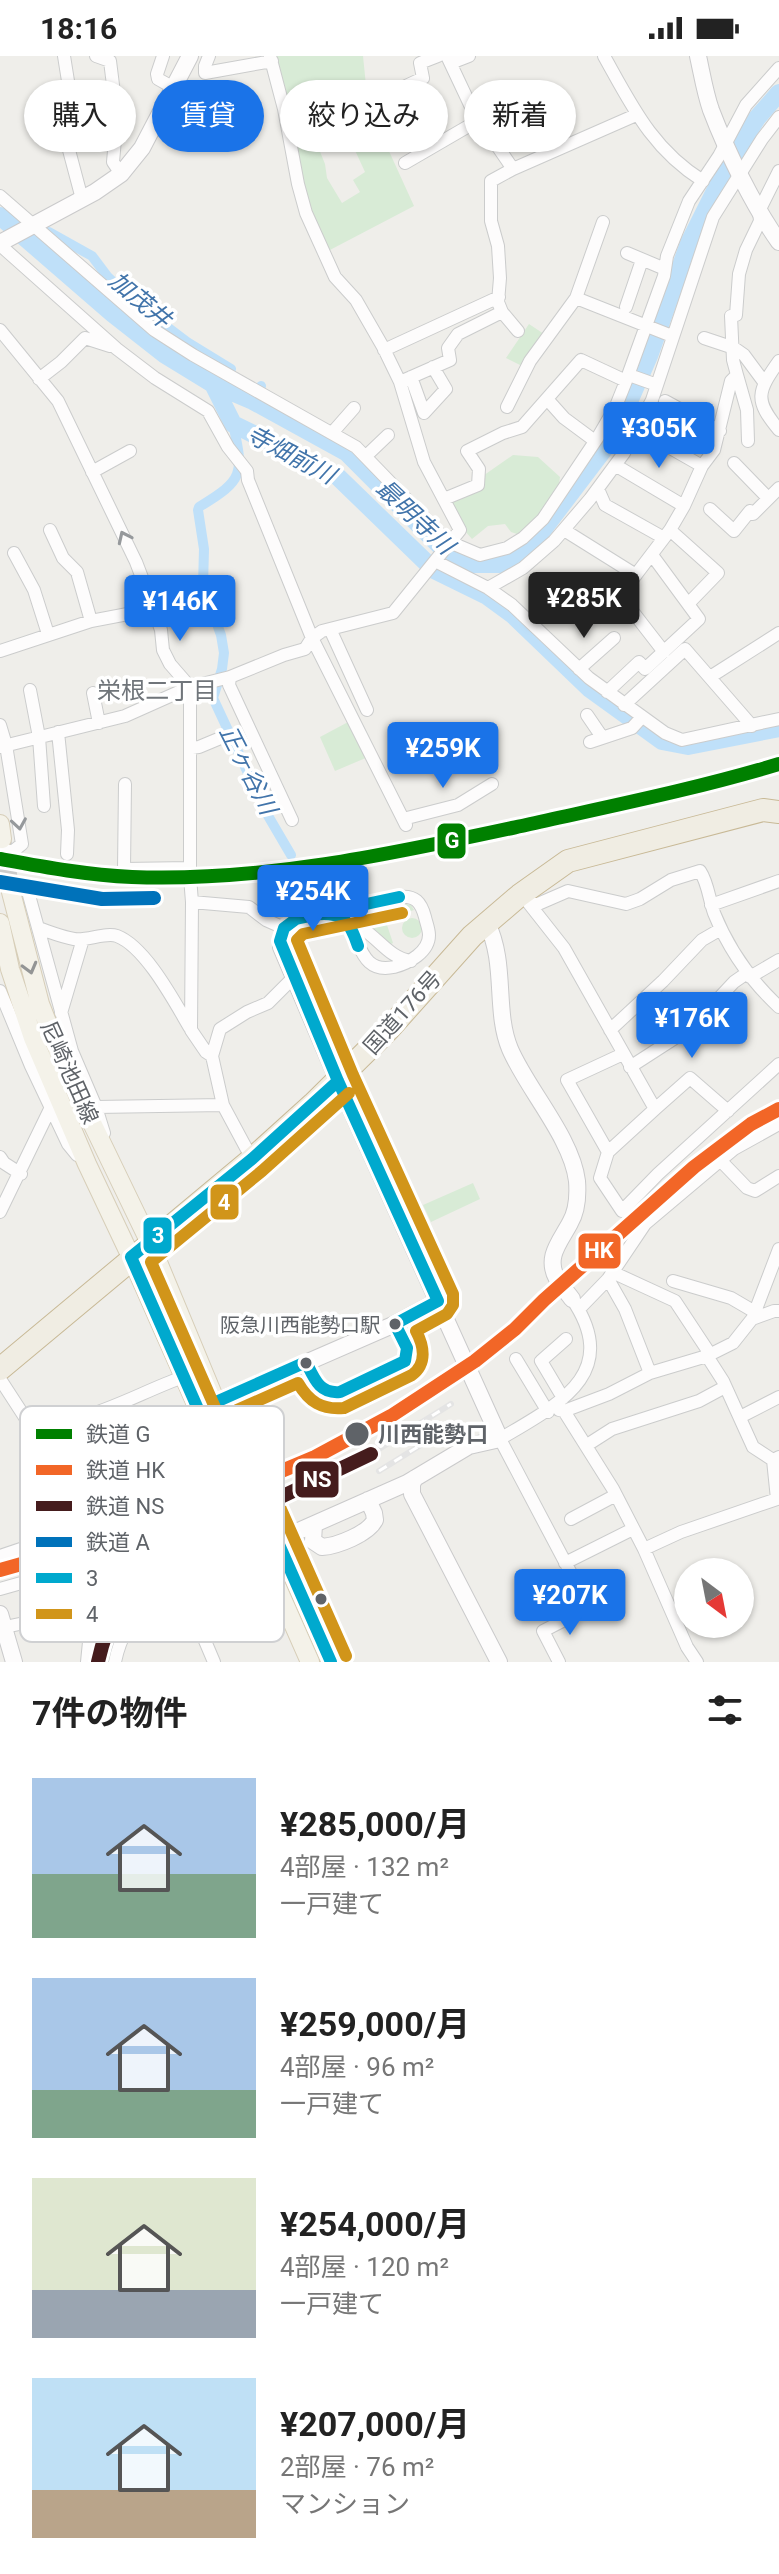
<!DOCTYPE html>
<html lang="ja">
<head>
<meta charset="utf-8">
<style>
	:root { --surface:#fff; --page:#f6f6f6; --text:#222; --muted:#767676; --accent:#1a73e8 }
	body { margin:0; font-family:Roboto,"Noto Sans JP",sans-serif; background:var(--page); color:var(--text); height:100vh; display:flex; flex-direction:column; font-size:30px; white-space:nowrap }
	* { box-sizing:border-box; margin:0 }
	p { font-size:26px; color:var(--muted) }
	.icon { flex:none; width:44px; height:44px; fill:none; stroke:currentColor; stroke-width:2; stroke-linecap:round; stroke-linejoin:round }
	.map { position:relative; height:1606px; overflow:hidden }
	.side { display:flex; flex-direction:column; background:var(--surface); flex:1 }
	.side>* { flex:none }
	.top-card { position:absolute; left:24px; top:24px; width:732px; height:72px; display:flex; gap:16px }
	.needle { width:52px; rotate:148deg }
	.tools { position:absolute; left:674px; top:1502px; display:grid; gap:16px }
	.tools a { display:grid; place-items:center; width:80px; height:80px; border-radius:50%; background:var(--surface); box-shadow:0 2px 6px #0004; font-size:40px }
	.price { position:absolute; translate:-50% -68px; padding:0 18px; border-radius:8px; background:var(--accent); color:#fff; font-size:26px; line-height:52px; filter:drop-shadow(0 2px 4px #0008) }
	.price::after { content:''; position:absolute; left:50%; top:48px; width:24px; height:18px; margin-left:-12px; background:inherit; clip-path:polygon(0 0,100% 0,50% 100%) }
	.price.selected { background:#222; color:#fff }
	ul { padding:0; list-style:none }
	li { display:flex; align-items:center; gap:24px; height:200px; padding:0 32px }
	li span { display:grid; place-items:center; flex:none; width:224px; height:160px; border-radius:0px; color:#555 }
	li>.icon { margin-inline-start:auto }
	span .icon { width:96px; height:96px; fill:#fffc; stroke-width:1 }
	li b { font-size:34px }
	h2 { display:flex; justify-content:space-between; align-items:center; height:96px; padding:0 32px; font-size:34px }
	.tag { padding:0 28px; border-radius:36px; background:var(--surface); box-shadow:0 2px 6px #0004; font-size:28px; line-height:72px }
	.tag.selected { background:var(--accent); color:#fff }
	.status { display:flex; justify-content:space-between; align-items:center; height:56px; padding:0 40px; background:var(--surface); direction:ltr }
	.status svg { height:22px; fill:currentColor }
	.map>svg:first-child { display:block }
	.green { fill:#d8ebd6; fill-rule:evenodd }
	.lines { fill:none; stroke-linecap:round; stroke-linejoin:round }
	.canal { stroke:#bfe0f9; stroke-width:10 }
	.river { stroke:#bfe0f9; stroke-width:18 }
	.primary-tunnel { stroke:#cbcbca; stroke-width:18; stroke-dasharray:18 9; stroke-linecap:butt }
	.street-casing { stroke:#cbcccc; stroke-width:14 }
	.secondary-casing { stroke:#cacacb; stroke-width:18 }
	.primary-casing { stroke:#d7ceb8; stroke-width:20 }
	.highway-casing { stroke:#c8b996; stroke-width:24 }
	.street { stroke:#fdfcfc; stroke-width:12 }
	.secondary { stroke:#fdfcfc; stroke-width:16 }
	.primary { stroke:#f4f2e9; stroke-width:18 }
	.highway { stroke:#f0ede3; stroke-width:22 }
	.rail-casing { stroke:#e4e4e4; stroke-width:6 }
	.rail { stroke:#fff; stroke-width:3; stroke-dasharray:9; stroke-linecap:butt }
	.bus-1-casing { stroke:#fff; stroke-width:18 }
	.bus-2-casing { stroke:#fff; stroke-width:18 }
	.bus-1 { stroke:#00a9ce; stroke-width:12 }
	.bus-2 { stroke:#d1951a; stroke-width:12 }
	.rail-1-casing { stroke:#fff; stroke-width:20 }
	.rail-2-casing { stroke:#fff; stroke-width:20 }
	.rail-3-casing { stroke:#fff; stroke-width:20 }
	.rail-4-casing { stroke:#fff; stroke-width:20 }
	.rail-1 { stroke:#008000; stroke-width:14 }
	.rail-2 { stroke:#f26627; stroke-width:14 }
	.rail-3 { stroke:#451c1d; stroke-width:14 }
	.rail-4 { stroke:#0072ba; stroke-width:14 }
	.oneway { stroke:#96999c }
	.oneway2 { stroke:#939595 }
	.bus-dot { fill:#5f6368; stroke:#fff; stroke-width:3 }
	.labels { text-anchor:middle; stroke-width:7; stroke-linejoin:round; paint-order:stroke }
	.bus-label { font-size:20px; fill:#5f6368; stroke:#fff; text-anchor:end }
	.street-label { font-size:22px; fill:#5f6368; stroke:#fff }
	.stop-label { font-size:22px; font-weight:bold; fill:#5f6368; stroke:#fff; text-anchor:start }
	.water-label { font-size:24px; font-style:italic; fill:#4174aa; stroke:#fff }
	.neighbourhood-label { font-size:24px; fill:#70757a; stroke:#fff }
	.key { fill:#fff; stroke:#cfd0d2; stroke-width:2 }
	.key-label { font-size:22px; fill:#5f6368 }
	.line-badge { stroke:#fff; stroke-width:3 }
	.badge-label { font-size:22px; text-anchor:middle; font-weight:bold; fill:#fff }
</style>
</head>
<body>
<div class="status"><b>18:16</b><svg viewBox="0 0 49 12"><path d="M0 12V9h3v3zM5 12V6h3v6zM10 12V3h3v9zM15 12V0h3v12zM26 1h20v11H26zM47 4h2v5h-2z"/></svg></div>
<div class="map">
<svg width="779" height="1606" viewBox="0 0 779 1606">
	<rect width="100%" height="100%" fill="#efeeea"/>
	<path class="green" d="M273 0H363L368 49 414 150 328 195 307 145ZM332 74 353 90 365 116 353 124 360 136 342 147 327 122 325 108 313 78Z
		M529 268 544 278 522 310 506 302Z
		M513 399 538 401 560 421C558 444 535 464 520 479L511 476 505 468 488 470 472 483 464 474 447 445Z
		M350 665 368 701 335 715 320 681Z
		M406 848 411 849 414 854 389 862 387 869 393 887 389 889 356 861 360 856Z
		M402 872a10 10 0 1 1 20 0a10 10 0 1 1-20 0Z
		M473 1127 480 1143 431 1166 423 1149Z"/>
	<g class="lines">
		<path class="canal" d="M49 176 92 200 107 220 134 246 187 286 231 313
			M253 345 261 330
			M233 368C244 418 244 424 199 451L198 454 204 493 203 530 221 579 224 597 222 613 213 642 267 758 291 799"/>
		<path class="river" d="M0 160 113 258 164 298 213 328 253 345 346 396 441 491 468 508H500L529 492 614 380 649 300 689 187 729 107 757 62 779 37
			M213 328 233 368 336 419 434 514 487 540 513 559 590 633 662 685 688 690 779 672"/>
		<path class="primary-tunnel" d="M2 783 11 836"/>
		<g class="street-casing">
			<path id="street" d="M64 0 72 50 61 64 82 143
				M96 0 110 5 117 61 113 106 121 118
				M163 0 157 18 158 23 174 32
				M209 0 205 10V17L272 5
				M270 0 284 53 298 128 306 157 335 221 356 244 383 291 400 326 424 406 460 474 435 505
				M447 0 472 53 513 113 636 59
				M604 0C632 50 652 93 703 125
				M451 7 469 0
				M378 43 423 22 420 7 438 0
				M405 107 479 64
				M513 113 491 125V165L498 190 500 222 498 246 502 256 518 275
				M0 140 154 274 193 299 356 391 447 485 480 499 507 492 523 482 543 463 598 381 616 350 626 325 664 220 667 200 689 145 719 100 746 49 779 12
				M0 189 117 293 155 322 208 355 228 391 247 415 248 424 312 582 406 769
				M627 197 665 213
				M576 242 672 280
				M626 251 642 204
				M0 274 58 345 136 506 154 553 161 574 163 594 170 608 190 631V821L192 846
				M704 282 734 292 744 299 764 326
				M384 294 499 241
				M779 305C757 336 754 344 779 374
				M629 319 657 329
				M737 319 747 354 748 385
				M411 321 424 357 446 333 433 311
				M39 323 61 306 85 282 110 290
				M400 326 450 304 448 292 458 278 502 256
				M547 343 564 362 595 385
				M665 345 720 375
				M507 351 530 305 576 242 603 166
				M637 373 702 410
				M332 377 354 352
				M366 400 388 379
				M734 407 768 442
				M615 409 684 450
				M92 416 130 395
				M598 433 605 449 664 482
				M444 443 478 429 479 413 467 395 503 377 522 371 581 304 626 325
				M710 453 734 475 750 455 753 458 779 432
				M50 474 63 502 77 516 91 565
				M564 474 636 519
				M670 474 718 517 688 548
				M14 497 34 534 48 578
				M488 532 523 512 554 485 590 443 624 397 652 344 713 161 762 83 779 61
				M330 573 367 654
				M0 595 91 565 154 553
				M664 596 633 556 624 555 616 545 670 474 684 450 702 410 714 394 731 325 737 319 733 304 731 260 736 259 739 218 746 194 760 165 759 155 779 115
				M579 613 614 582
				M230 621 229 629 292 764
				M710 621 779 577
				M30 634 39 681 44 750
				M607 636 639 606 645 613 699 563 652 499
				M93 637 99 667
				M624 649 685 593 752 670
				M587 659 602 681
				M0 669 6 689 22 788 12 796 0 792
				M58 676 68 774 67 798
				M590 686 632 672 642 661
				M0 691 125 660 190 631 230 621 284 599 305 593 312 582 322 575 393 557 435 505 488 532 512 549 589 622 665 677 682 684 779 663
				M190 692 199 691 223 681
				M125 728 124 813 190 812
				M403 763 458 749 492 728
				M0 827 27 832 72 995 96 1051 104 1077
				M527 845 564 892 655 1053 608 1096
				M531 848H538L568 835 626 848 640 843 671 824 700 815C708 827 709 843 714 857 729 894 750 924 779 951
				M711 849 779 825
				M348 867C373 871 385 902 411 905
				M38 872C50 876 62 881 74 883 87 885 106 876 117 880 146 891 175 947 190 972
				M281 891C278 875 288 866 302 861L399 841C415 839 421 846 425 861 426 866 429 873 429 879 429 896 409 907 394 911 352 920 364 866 330 855
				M750 921 779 904
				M0 935 31 1010 68 1088 77 1099
				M61 957 83 883
				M610 974 663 925 702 884 721 873
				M623 998 567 1024 608 1096 600 1122 622 1155 658 1118 779 1008
				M212 1000 206 996 191 974 192 846 249 851 266 864 284 872
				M630 1011 692 971 734 926 747 917
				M223 1049 212 1000 220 973 247 956 268 947 293 922
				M96 1051 223 1049 252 1103
				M655 1053 690 1022 728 1055
				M0 1101 4 1107 21 1118
				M720 1104 747 1132 755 1135 779 1120
				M0 1156 51 1051
				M612 1216 675 1245 710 1298
				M608 1223 625 1253 650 1317
				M673 1225 731 1242 755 1256
				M579 1253 608 1223 645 1168 734 1093 779 1068
				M753 1261 779 1193
				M707 1300 723 1325 753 1391 779 1408
				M516 1303 548 1356
				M0 1323 37 1380 36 1385 80 1473
				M563 1342 541 1305 566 1283
				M559 1354 564 1355 609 1338 650 1317 707 1300 733 1287 752 1263 774 1255H779
				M564 1355 613 1433 644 1493 687 1591 697 1606
				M740 1361 779 1341
				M36 1378C44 1366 63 1367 76 1363 114 1353 147 1334 183 1321
				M587 1389 612 1373 699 1345 725 1331
				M571 1463 616 1439
				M644 1493 681 1476 777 1443 773 1404 779 1401
				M0 1500 80 1473 223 1410
				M565 1507 633 1473
				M177 1519 214 1606
				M0 1533 78 1511C95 1511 106 1517 102 1535L53 1561 5 1571
				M87 1606 91 1566 102 1535
				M115 1606C125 1555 167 1522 212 1502 229 1495 241 1488 259 1489
				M559 1606 543 1575 580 1556 569 1533 574 1523 500 1383C557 1349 623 1318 572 1243"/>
		</g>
		<g class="secondary-casing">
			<path id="secondary" d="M698 0C702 18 705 37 711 54 727 96 753 149 779 186
				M0 187 95 136 121 118 142 92 190 0
				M487 867C507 908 494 955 510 993 527 1033 572 1082 577 1125 578 1138 577 1155 570 1167 560 1186 545 1201 557 1223 561 1230 567 1236 572 1243
				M281 891 338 1025 500 1383
				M216 1346 395 1268 438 1245
				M415 1422 412 1428V1438L499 1606
				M314 1469 313 1485 322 1491C337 1490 368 1478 375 1464L374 1457 368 1444
				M264 1487 294 1477 407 1427 469 1390 500 1383
				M0 1558 14 1606"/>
		</g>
		<g class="primary-casing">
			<path id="primary" d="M0 768 2 783
				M11 836 40 948 63 1007 150 1187 216 1346 331 1606
				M0 867 10 913 33 982 87 1108 131 1201 310 1606"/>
		</g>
		<g class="highway-casing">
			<path id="highway" d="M0 1313 252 1103 313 1048 388 974 472 880 520 839 568 805 763 754 779 756"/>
		</g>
		<use href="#street" class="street"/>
		<use href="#secondary" class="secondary"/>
		<use href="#primary" class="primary"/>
		<use href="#highway" class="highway"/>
		<g class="rail-casing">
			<path id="rail" d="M371 1398 451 1348
				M379 1415 453 1369"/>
		</g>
		<use href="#rail" class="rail"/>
		<g class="bus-1-casing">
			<path id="bus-1" d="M312 859C342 855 349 863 358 890
				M213 1387 131 1201 252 1103 338 1025
				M331 1606 216 1346 306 1306C314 1322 319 1338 340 1336L405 1305 407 1292 395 1268 438 1245 338 1025 280 885 284 872 296 863 399 841"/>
		</g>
		<g class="bus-2-casing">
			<path id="bus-2" d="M228 1381 151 1206 262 1115 349 1037
				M346 1600 237 1354 298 1327C309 1346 322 1354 344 1352L412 1319C427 1308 424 1290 416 1275L447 1258 453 1249V1238L353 1019 297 884 303 878 402 857"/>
		</g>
		<use href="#bus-1" class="bus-1"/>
		<use href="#bus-2" class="bus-2"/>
		<g class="rail-1-casing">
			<path id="rail-1" d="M0 803C44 811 87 819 132 821 266 826 396 797 526 769 611 750 696 733 779 708"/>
		</g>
		<g class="rail-2-casing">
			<path id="rail-2" d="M0 1514 138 1475 315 1401 391 1360 475 1305 515 1273 544 1244 694 1111 751 1068 779 1053"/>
		</g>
		<g class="rail-3-casing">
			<path id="rail-3" d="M98 1606C106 1569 122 1536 150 1510 167 1494 189 1486 209 1476 263 1449 317 1424 371 1398"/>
		</g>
		<g class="rail-4-casing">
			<path id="rail-4" d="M0 826 102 843 154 842"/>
		</g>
		<use href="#rail-1" class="rail-1"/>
		<use href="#rail-2" class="rail-2"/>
		<use href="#rail-3" class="rail-3"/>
		<use href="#rail-4" class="rail-4"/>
	</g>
	<defs><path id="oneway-chevron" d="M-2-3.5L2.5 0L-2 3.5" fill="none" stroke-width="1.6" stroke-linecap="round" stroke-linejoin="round" transform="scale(2)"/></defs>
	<g class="oneway">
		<use href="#oneway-chevron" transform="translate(124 481) rotate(-115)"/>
		<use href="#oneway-chevron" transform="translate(19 768) rotate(81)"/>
	</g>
	<use class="oneway2" href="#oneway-chevron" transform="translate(30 912) rotate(75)"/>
	<g class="bus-dot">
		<circle cx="395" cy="1268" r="7"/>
		<circle cx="306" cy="1307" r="7"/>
		<circle cx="357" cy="1378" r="13"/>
		<circle cx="321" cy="1543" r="7"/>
	</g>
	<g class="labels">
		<g class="bus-label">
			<text x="380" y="1276">阪急川西能勢口駅</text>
		</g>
		<g class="street-label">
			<text transform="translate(402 956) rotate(-48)" y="8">国道176号</text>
			<text transform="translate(70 1016) rotate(66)" y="8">尼崎池田線</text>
		</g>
		<g class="stop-label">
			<text x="378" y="1386">川西能勢口</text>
		</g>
		<g class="water-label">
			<text transform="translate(140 244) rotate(40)" y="8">加茂井</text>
			<text transform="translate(291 399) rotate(28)" y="8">寺畑前川</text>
			<text transform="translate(415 461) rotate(43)" y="8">最明寺川</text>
			<text transform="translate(248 714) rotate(63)" y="8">正ヶ谷川</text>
		</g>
		<g class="neighbourhood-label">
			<text x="157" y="643">栄根二丁目</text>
		</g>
	</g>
	<rect x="20" y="1350" width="264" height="236" rx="12" class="key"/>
	<rect x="36" y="1373" width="36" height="10" fill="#008000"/>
	<rect x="36" y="1409" width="36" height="10" fill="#f26627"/>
	<rect x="36" y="1445" width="36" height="10" fill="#451c1d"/>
	<rect x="36" y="1481" width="36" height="10" fill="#0072ba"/>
	<rect x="36" y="1517" width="36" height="10" fill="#00a9ce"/>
	<rect x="36" y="1553" width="36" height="10" fill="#d1951a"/>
	<g class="key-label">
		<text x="86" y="1386">鉄道 G</text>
		<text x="86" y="1422">鉄道 HK</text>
		<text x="86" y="1458">鉄道 NS</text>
		<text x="86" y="1494">鉄道 A</text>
		<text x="86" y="1530">3</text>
		<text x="86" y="1566">4</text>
	</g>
	<g class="line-badge">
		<rect x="436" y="766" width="31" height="38" rx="8" fill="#008000"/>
		<rect x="209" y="1127" width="31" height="38" rx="8" fill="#d1951a"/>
		<rect x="142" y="1160" width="31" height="39" rx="8" fill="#00a9ce"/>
		<rect x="577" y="1176" width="45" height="38" rx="8" fill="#f26627"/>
		<rect x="294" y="1404" width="46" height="39" rx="8" fill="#451c1d"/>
	</g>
	<g class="badge-label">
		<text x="452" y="792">G</text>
		<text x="224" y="1154">4</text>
		<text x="158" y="1187">3</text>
		<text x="599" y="1202">HK</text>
		<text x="317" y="1431">NS</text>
	</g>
</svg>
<div class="tools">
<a><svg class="needle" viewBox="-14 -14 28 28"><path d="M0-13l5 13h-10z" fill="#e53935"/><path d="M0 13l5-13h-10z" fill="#767676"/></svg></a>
</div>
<b class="price" style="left:659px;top:414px">¥305K</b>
<b class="price selected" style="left:584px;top:584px">¥285K</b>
<b class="price" style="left:180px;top:587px">¥146K</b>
<b class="price" style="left:443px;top:734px">¥259K</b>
<b class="price" style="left:313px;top:877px">¥254K</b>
<b class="price" style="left:692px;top:1004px">¥176K</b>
<b class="price" style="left:570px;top:1581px">¥207K</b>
<div class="top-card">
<a class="tag">購入</a>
<a class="tag selected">賃貸</a>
<a class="tag">絞り込み</a>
<a class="tag">新着</a>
</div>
</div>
<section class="side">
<h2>7件の物件<svg class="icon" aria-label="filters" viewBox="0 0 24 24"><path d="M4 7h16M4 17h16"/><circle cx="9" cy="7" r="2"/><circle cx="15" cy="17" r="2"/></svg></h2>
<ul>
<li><span style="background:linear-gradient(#a9c7e8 60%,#7fa58c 0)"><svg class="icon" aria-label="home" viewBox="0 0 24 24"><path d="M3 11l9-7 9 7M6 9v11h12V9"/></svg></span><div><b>¥285,000/月</b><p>4部屋 · 132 m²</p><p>一戸建て</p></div></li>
<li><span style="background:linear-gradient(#a9c7e8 70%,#7fa58c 0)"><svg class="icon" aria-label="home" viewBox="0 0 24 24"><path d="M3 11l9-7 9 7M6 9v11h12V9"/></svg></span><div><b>¥259,000/月</b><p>4部屋 · 96 m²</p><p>一戸建て</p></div></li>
<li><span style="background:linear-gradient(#dfe7d0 70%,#9aa5b1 0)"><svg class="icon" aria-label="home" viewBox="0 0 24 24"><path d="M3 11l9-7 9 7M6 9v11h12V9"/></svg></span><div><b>¥254,000/月</b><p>4部屋 · 120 m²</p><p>一戸建て</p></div></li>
<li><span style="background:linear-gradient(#bfe0f5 70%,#b9a48a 0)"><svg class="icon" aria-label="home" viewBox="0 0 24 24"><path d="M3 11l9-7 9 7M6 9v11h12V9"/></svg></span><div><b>¥207,000/月</b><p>2部屋 · 76 m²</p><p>マンション</p></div></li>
</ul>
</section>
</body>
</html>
